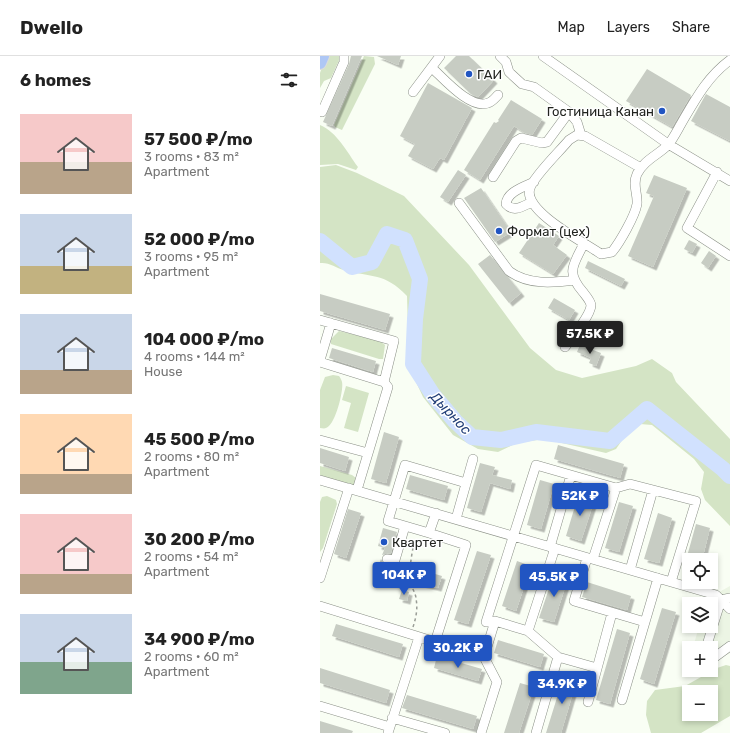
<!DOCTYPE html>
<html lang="en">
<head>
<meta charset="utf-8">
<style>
	:root { --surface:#fff; --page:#f2f2f2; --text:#222; --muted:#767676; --line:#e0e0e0; --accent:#2155c2 }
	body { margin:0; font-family:Rubik,sans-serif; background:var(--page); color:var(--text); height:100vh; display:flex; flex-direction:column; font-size:15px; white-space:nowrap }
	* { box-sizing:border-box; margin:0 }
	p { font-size:13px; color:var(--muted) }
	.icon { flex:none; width:22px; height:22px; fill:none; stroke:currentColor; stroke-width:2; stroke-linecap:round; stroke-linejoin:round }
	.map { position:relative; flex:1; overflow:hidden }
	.panel { display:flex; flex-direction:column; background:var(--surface); width:320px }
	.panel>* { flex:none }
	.fabs { position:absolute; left:362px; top:497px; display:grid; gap:8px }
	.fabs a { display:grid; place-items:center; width:36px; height:36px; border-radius:0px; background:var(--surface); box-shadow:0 2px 6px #0003; font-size:20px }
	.price { position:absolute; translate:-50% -34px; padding:0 9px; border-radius:4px; background:var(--accent); color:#fff; font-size:13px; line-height:26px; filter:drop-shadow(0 1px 2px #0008) }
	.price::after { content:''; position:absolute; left:50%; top:24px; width:12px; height:9px; margin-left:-6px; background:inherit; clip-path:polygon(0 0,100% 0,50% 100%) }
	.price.active { background:#222; color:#fff }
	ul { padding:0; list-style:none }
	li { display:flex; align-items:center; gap:12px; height:100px; padding:0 20px }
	li span { display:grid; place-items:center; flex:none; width:112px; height:80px; border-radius:0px; color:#555 }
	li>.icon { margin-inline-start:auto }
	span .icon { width:48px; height:48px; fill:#fffc; stroke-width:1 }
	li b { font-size:17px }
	h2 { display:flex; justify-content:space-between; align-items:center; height:48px; padding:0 20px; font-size:17px }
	header { display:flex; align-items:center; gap:24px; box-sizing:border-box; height:56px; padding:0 20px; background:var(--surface); border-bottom:1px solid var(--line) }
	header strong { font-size:19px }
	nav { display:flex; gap:22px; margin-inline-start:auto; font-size:14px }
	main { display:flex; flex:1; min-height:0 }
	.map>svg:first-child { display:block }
	.built { fill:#ecf5e4 }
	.green { fill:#d4e4c5; fill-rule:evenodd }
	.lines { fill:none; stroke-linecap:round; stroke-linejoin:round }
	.river { stroke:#d1e1fe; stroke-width:16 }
	.building { fill:#c7ccc3; filter:url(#shadow) }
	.minor-casing { stroke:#8b9087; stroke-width:10 }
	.major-casing { stroke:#dbdcdb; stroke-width:14 }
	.path { stroke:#999d96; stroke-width:1.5; stroke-dasharray:3 3; stroke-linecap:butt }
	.minor { stroke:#fff; stroke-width:9 }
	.major { stroke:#aec7f5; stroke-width:12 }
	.poi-dot { fill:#2155c2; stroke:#fff; stroke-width:1.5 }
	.labels { text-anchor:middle; stroke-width:3; stroke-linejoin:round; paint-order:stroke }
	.poi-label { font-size:13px; fill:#21231f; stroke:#fff; text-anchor:start }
	.water-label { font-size:14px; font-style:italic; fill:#244079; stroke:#fff }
</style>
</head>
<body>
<header>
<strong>Dwello</strong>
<nav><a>Map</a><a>Layers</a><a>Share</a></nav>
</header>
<main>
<section class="panel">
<h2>6 homes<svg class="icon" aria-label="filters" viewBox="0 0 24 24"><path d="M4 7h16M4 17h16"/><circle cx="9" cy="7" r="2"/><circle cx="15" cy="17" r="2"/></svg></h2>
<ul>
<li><span style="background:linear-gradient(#f6c9c9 60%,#b9a48a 0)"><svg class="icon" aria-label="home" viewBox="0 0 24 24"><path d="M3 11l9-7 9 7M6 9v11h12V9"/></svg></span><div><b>57 500 ₽/mo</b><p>3 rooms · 83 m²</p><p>Apartment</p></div></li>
<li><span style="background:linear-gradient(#c9d6e8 65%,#c2b280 0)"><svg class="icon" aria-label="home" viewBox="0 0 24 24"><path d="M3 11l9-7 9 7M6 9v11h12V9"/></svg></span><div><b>52 000 ₽/mo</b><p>3 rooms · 95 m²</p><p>Apartment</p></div></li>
<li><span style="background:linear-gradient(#c9d6e8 70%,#b9a48a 0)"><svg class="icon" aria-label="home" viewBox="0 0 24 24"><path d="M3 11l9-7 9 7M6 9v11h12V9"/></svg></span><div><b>104 000 ₽/mo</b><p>4 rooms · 144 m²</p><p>House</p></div></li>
<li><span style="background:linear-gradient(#ffd9b3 75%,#b9a48a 0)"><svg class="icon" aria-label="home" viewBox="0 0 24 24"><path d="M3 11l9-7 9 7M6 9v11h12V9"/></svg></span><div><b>45 500 ₽/mo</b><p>2 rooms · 80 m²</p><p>Apartment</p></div></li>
<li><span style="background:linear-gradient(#f6c9c9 75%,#b9a48a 0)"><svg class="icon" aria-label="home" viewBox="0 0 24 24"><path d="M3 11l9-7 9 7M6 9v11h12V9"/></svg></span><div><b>30 200 ₽/mo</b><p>2 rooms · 54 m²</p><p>Apartment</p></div></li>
<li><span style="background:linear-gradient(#c9d6e8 60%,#7fa58c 0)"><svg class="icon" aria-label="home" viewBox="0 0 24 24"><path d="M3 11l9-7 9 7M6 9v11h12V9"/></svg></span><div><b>34 900 ₽/mo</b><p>2 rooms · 60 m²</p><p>Apartment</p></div></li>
</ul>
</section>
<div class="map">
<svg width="410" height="677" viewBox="0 0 410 677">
	<defs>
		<filter id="shadow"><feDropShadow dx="3.5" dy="3.5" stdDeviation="0" flood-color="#0004"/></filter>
	</defs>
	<rect width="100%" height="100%" fill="#f9fef4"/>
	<path class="built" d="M410 530V597L391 607V592H373L379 570H391V548H384L385 544Z"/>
	<path class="green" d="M6 0H19L20 2 11 22 4 25 0 32V17Z
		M44 0 54 1 55 8 22 74 15 71 14 69Z
		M0 69C17 76 27 96 38 111L36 114 18 108 0 109Z
		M16 109 37 117 84 140 149 209 210 292 236 314 262 322 316 310 332 303 352 317 356 326 410 383V470L385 444 381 433 384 416 374 403 332 369 320 368 307 377 296 393 286 397 224 383 197 387 178 396 158 393 133 379 103 341 89 311 87 240C64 216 52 222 24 214 16 212 9 206 0 207V111Z
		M19 275 60 285 65 289 63 303H59L11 288V283Z
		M13 319 19 320C20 321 22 325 22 326 24 334 15 370 6 372 4 373 2 372 0 372V334L5 321Z
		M26 330 49 337 38 376 24 372 31 347 22 344Z
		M0 410 32 419 36 422 34 430 0 420Z
		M7 440 16 444 17 448 3 492 0 496V446L2 441Z
		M406 609 410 610V660L381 677H331L326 659 327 645 335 634 365 630 397 612ZM369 636H391V658H369Z"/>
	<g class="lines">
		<path class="river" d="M0 185 32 211 52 206 67 178 85 184 100 223 95 263 93 308 113 339 135 365 152 381 181 384 216 376 290 385 327 353 403 413 410 420"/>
	</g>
	<path class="building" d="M31 0H42L12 70 3 66 29 8Z
		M57 0H81L78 9Z
		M136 0H149L174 24 158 41 151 38 124 12Z
		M327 13 371 39 352 71 306 45Z
		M108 27 152 52 124 104 120 102 113 113 88 100 95 88 80 80Z
		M386 38 410 51V85L371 65Z
		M191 44 222 63 212 79 205 77 194 70 160 124 144 114 174 66 176 67 179 65 178 64Z
		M138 114 146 119 128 146 120 141Z
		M334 119 367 132 333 211 308 200 334 140 326 137Z
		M161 132 191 176 175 186 144 142Z
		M219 167 239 180 233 189 247 199 233 218 199 197Z
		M369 184 377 188 372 197 364 193Z
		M389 195 396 200 388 212 381 207Z
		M170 199 201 237 189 247 158 208Z
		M268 205 305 223 301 230 265 212Z
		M0 238 70 258 65 274 0 255Z
		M234 242 255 254 249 264 228 252Z
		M260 289 281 297 276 310 269 307 271 302 257 296Z
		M12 292 56 305 53 316 9 302Z
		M64 376 79 381 66 427 51 423Z
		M238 389 304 408 300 422 234 403Z
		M0 392 29 401 25 415 0 407Z
		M160 407 175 411 172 419 192 424 190 433 170 427 161 456 147 452Z
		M90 419 128 430 124 444 86 433Z
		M220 424 234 428 221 473 207 469Z
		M259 437 275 442 261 485 246 480Z
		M299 446 313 450 299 496 285 492Z
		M28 453 41 457 26 502 14 498Z
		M338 457 352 462 339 507 324 503Z
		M376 468 390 472 382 504H366Z
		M63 472 77 476 71 497 62 499 65 492 58 490Z
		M157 495 171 499 148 568 134 564Z
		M61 503 64 508 79 511 77 517 58 511Z
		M197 505 211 510 196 555 182 550Z
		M98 513 122 520 118 532 94 526Z
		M234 518 248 522 234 566 219 562Z
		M267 526 311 540 307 554 262 541Z
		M82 534 89 536 87 545 79 543Z
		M342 552 356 556 334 628 320 623Z
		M16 568 83 588 79 601 12 580Z
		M297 573 310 577 290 648 276 644Z
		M178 584 224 598 220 611 174 597Z
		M117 600 162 613 158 625 114 612Z
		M0 612 70 634 66 647 0 627Z
		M244 619 257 623 241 677H226Z
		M200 627 214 631 199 677H184Z
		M87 639 157 660 153 673 82 652Z
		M0 665 33 675 32 677H0Z"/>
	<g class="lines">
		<g class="minor-casing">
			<path id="minor" d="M180 0 186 6 189 16 202 28 214 31 249 56 257 66 261 79
				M223 0 348 88 410 125
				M112 12C124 23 151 54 168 47 172 46 175 42 178 39
				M93 36 120 0
				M2 56 24 6V0
				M321 112 265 80 257 79 249 84C240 95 214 120 210 132 202 155 264 186 281 198L292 196C300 186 315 160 317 148 318 137 312 129 317 118 324 104 338 99 348 89 353 83 357 75 361 68 375 44 387 21 410 4
				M397 116 367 172 410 200
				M173 121 196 85 201 82 222 87 227 86 249 56
				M212 146C203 150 194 157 186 148 187 136 203 131 214 126
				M139 147 189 215C208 229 232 227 254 224
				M0 264 74 285 64 326 68 331 37 434
				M245 291C251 283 271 259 271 249 270 244 266 240 263 236 245 215 254 209 264 187
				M0 304 11 267
				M0 306 64 326
				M0 384 48 397
				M0 424 396 539 410 553
				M296 432 310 428 376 445 351 526
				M116 457 109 477 68 465 85 409 146 427
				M136 463 153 403
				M109 477 146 489 115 586
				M230 491 251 419
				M235 492 208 575 238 601
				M267 502 254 545 325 566
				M67 503 75 504 85 470
				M310 514 333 434
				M0 522 29 432
				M0 550 164 601
				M175 565 166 566 216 409 296 432 273 503
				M386 592 401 544 410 542
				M391 604 410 590
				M302 644 338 522
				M268 646 292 557
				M0 650 70 671
				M72 662 125 677
				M68 677 99 581
				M161 677 177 626 164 601 175 565 208 575
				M216 677 238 601 277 612"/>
		</g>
		<g class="major-casing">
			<path id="major" d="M0 7 3 0"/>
		</g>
		<path class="path" d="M93 571C96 562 98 552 96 543 96 537 91 531 90 526 89 513 92 495 95 483"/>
		<use href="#minor" class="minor"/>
		<use href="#major" class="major"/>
	</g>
	<g class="poi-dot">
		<circle cx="149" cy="18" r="4"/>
		<circle cx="342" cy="55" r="4"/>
		<circle cx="179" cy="175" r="4"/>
		<circle cx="64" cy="486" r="4"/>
	</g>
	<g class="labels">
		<g class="poi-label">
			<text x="157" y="23">ГАИ</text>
			<text x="334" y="60" text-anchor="end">Гостиница Канан</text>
			<text x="187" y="180">Формат (цех)</text>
			<text x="72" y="491">Квартет</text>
		</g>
		<g class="water-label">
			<text transform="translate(131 357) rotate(47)" y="5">Дырнос</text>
		</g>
	</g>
</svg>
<div class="fabs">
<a><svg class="icon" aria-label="locate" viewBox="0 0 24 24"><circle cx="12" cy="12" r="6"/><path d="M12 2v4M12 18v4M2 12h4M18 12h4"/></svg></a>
<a><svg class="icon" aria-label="layers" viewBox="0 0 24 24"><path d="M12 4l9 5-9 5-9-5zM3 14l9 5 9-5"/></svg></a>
<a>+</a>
<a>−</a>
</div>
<b class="price active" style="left:270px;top:299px">57.5K ₽</b>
<b class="price" style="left:260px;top:461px">52K ₽</b>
<b class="price" style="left:84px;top:540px">104K ₽</b>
<b class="price" style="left:234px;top:542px">45.5K ₽</b>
<b class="price" style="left:138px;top:613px">30.2K ₽</b>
<b class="price" style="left:242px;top:649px">34.9K ₽</b>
</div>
</main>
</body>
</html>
